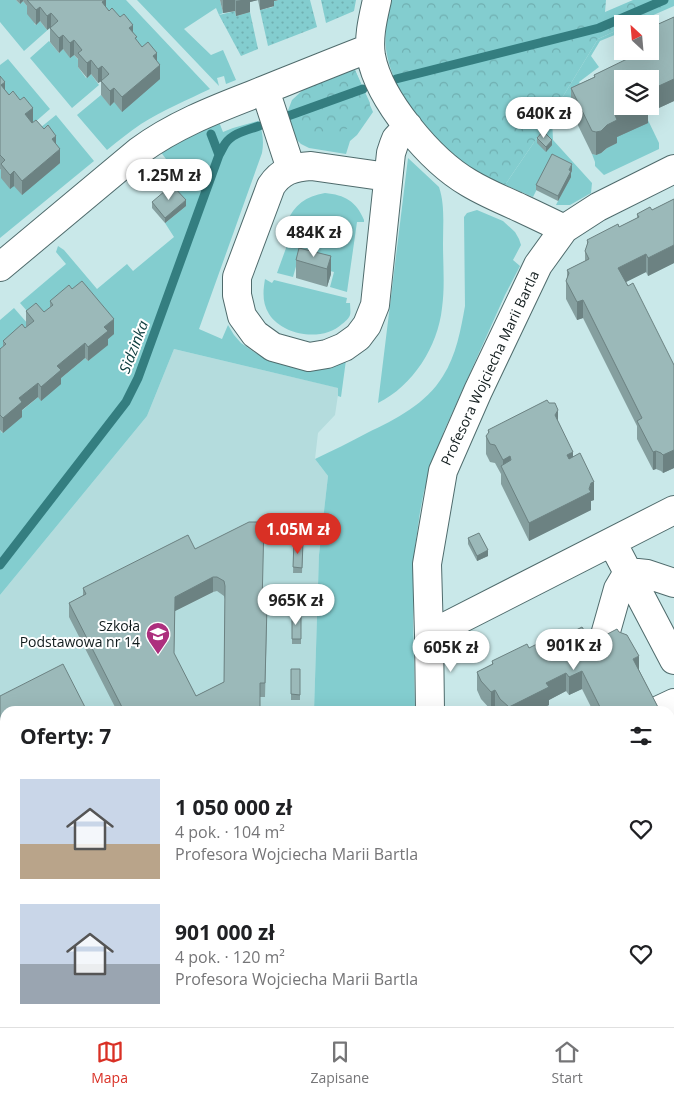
<!DOCTYPE html>
<html lang="pl">
<head>
<meta charset="utf-8">
<style>
	:root { --surface:#fff; --page:#f2f2f2; --text:#202124; --muted:#757577; --line:#e0e0e0; --accent:#d93025 }
	body { margin:0; font-family:"Open Sans",sans-serif; background:var(--page); color:var(--text); height:100vh; display:flex; flex-direction:column; font-size:19px; white-space:nowrap }
	* { box-sizing:border-box; margin:0 }
	p { font-size:16px; color:var(--muted) }
	.icon { flex:none; width:28px; height:28px; fill:none; stroke:currentColor; stroke-width:2; stroke-linecap:round; stroke-linejoin:round }
	.map { position:relative; flex:1; overflow:hidden }
	.drawer { position:absolute; left:0px; top:706px; width:675px; height:321px; display:flex; flex-direction:column; background:var(--surface); border-radius:15px 15px 0 0; box-shadow:0 5px 20px #0002 }
	.drawer>* { flex:none }
	.needle { width:32px; rotate:334deg }
	.controls { position:absolute; left:614px; top:15px; display:grid; gap:10px }
	.controls a { display:grid; place-items:center; width:45px; height:45px; border-radius:0px; background:var(--surface); box-shadow:0 5px 20px #0002; font-size:25px }
	.price { position:absolute; translate:-50% -42px; padding:0 11px; border-radius:18px; background:#fff; color:#222; font-size:16px; line-height:32px; filter:drop-shadow(0 1px 2px #0008) }
	.price::after { content:''; position:absolute; left:50%; top:30px; width:15px; height:11px; margin-left:-8px; background:inherit; clip-path:polygon(0 0,100% 0,50% 100%) }
	.price.current { background:var(--accent); color:#fff }
	ul { padding:0; list-style:none }
	li { display:flex; align-items:center; gap:15px; height:125px; padding:0 20px }
	li span { display:grid; place-items:center; flex:none; width:140px; height:100px; border-radius:0px; color:#555 }
	li>.icon { margin-inline-start:auto }
	span .icon { width:60px; height:60px; fill:#fffc; stroke-width:1 }
	li b { font-size:21px }
	h2 { display:flex; justify-content:space-between; align-items:center; height:60px; padding:0 20px; font-size:21px }
	.menu { display:flex; justify-content:space-around; align-items:center; height:70px; border-top:1px solid var(--line); background:var(--surface); font-size:14px; color:var(--muted) }
	.menu a { display:grid; justify-items:center; gap:2px }
	.menu .current { color:var(--accent) }
	.map>svg:first-child { display:block }
	.built { fill:#b4dcdd }
	.grass { fill:#83cdcf }
	.forest { fill:url(#forest-crowns) }
	.garden { fill:url(#garden-dots) }
	.lines { fill:none; stroke-linecap:round; stroke-linejoin:round }
	.stream { stroke:#347e80; stroke-width:9 }
	.minor-casing { stroke:#4f6b6c; stroke-width:30 }
	.minor { stroke:#fff; stroke-width:28 }
	.wall { fill:#859f9f; fill-rule:evenodd }
	.shaded-wall { fill:#6c8282 }
	.building { fill:#9bb9b9; stroke:#6c8282; fill-rule:evenodd }
	.labels { text-anchor:middle; stroke-width:4; stroke-linejoin:round; paint-order:stroke }
	.street-label { font-size:14px; fill:#101b1c; stroke:#fff }
	.poi-label { font-size:14px; fill:#101b1c; stroke:#fff; text-anchor:end }
	.water-label { font-size:15px; font-style:italic; fill:#114041; stroke:#fff }
</style>
</head>
<body>
<div class="map">
<svg width="674" height="1027" viewBox="0 0 674 1027">
	<defs>
		<pattern id="forest-crowns" width="20" height="18" patternUnits="userSpaceOnUse" patternTransform="scale(1.25)"><rect width="20" height="18" fill="#83cdcf"/><path d="M2 6a3 3 0 1 1 6 0M12 15a3 3 0 1 1 6 0" fill="none" stroke="#70afb1"/></pattern>
		<pattern id="garden-dots" width="8" height="8" patternUnits="userSpaceOnUse" patternTransform="scale(1.25)"><rect width="8" height="8" fill="#83cdcf"/><path d="M2 2h.1M6 6h.1" fill="none" stroke="#70afb1" stroke-width="1.8" stroke-linecap="round"/></pattern>
	</defs>
	<rect width="100%" height="100%" fill="#c9e8e9"/>
	<path class="built" d="M174 349 339 388 335 415 318 433 315 459 328 476 319 555 314 711H5V993L0 987V595L147 416Z"/>
	<path class="grass" d="M0 0H16L20 4 23 1 31 11 35 25 40 21 47 30 51 27 24 51 0 22Z
		M84 0H126L210 89C187 100 163 110 141 124 129 132 118 141 107 150L77 115 101 95 110 105 114 102Z
		M137 0H220L223 13 219 15 216 8 184 29 211 55 223 50 236 80 226 84 224 76 217 78 219 86Z
		M622 28V32L600 41 591 56 599 67 579 82 589 102 574 117 559 115 552 118 553 140 592 183 591 193 570 205H556L570 177 552 159 533 197 505 185 543 129 598 39Z
		M49 41 59 53 63 49 70 57 74 55 82 64 78 67 86 78 91 74 99 85 72 108 30 58Z
		M8 59 50 109 34 123 24 112 0 91V65Z
		M355 70 373 112 357 135 350 141 346 154 309 148 301 144 295 138 287 118V113L292 100 305 88Z
		M645 114 659 143V149L604 175 595 166V162L592 154C599 155 601 153 606 149 609 146 613 145 617 143L615 138Z
		M56 115 94 161 0 238V169L5 175 35 132Z
		M258 121C263 131 264 142 262 153L199 329 222 339 228 325 234 335 241 343 254 352 267 359 346 360 341 397 338 396V388L174 349 147 416 0 595V430L2 433 19 413 85 358 88 361 107 345 34 319 20 303 66 264 56 252 58 246 64 250 97 289 127 264 133 271 174 237 165 223 186 206 157 172 169 163 160 151 219 122 223 132 233 128Z
		M408 158 439 187C445 204 443 225 443 244 443 265 445 287 442 308 438 346 413 386 378 403Z
		M325 193C345 195 356 201 364 220V222H357L347 292 330 287 334 272 297 263 293 277 277 273 294 226 287 222C294 205 306 196 325 193Z
		M477 210 503 221 515 232 519 239 521 245 513 260 520 266 505 295 444 431 424 491 420 512 414 555 413 620 415 711H314L319 555 328 476 315 459C332 451 350 442 367 433 396 419 426 404 443 376 456 356 461 329 465 306L464 217 467 213Z
		M265 279 272 283 274 280 347 298 346 303H350C350 307 351 312 350 315 349 318 345 322 342 324 323 342 283 336 269 314 262 303 263 291 265 279Z
		M14 308 28 324 34 335 0 363V320Z
		M674 963V1027H548L556 1022H670V965Z
		M356 1023H421V1027H354Z"/>
	<path class="forest" d="M390 0H606L605 12 633 0H674V6L633 24H622V28L598 39 543 129 505 185C492 180 479 174 467 166 431 141 392 94 386 49 384 33 387 16 390 0Z
		M352 70H355L370 103C369 107 369 111 367 114 364 118 358 121 355 124 335 138 305 144 299 113 297 104 300 96 305 88Z
		M5 994V1022L356 1023 354 1027H0V999Z"/>
	<path class="garden" d="M278 0H310L317 27 268 46 260 10 273 7 272 2Z
		M321 0H356L354 11 326 23Z
		M235 11 236 16 250 12 258 49 241 56 219 15Z"/>
	<g class="lines">
		<path class="stream" d="M396 79 599 28 664 0
			M288 116 363 89
			M211 134 219 155
			M0 565 126 402 138 378 219 155C221 152 223 147 225 144 232 133 248 130 259 126"/>
		<g class="minor-casing">
			<path id="minor" d="M377 0C373 18 368 37 371 56 379 100 431 161 469 183 484 192 500 199 516 206 533 214 548 221 564 229
				M265 90 291 169
				M674 169 598 207 564 229 538 265 478 391 443 471 427 564 429 635 674 510
				M388 177 311 166C293 167 281 171 271 186L237 277V295L242 316 255 334 273 347 309 357 327 354 344 347 358 337 367 325 375 305 391 153 394 144 396 139 408 126
				M0 267 139 151C173 126 213 110 252 95 292 79 331 63 370 48
				M612 542 674 660
				M429 635 430 711
				M603 642 618 589 628 572 647 574 674 583
				M657 711 674 703
				M670 926 674 924"/>
		</g>
		<use href="#minor" class="minor"/>
	</g>
	<path class="wall" d="M16 0H106V7L109 11 133 32 137 41 142 47 157 60 160 79 122 112 114 102 110 106 101 95V81L98 83 91 74 87 78 78 67V59L74 55 70 58 63 49 59 53 50 42V28L47 30 40 21 36 25 27 14V6L23 1 20 4Z
		M220 0H278L274 1V6L260 10 258 0 250 2V12L236 16 235 11 223 13Z
		M674 17V101L648 113V123L617 137V143L607 148 601 153 596 155 592 154 571 111V88L594 77V75L625 61V54L650 51 654 26Z
		M0 76 5 90 33 122 56 144 60 163 22 195 14 186 10 189 1 178V170L0 169Z
		M537 138 552 145 546 152 537 143Z
		M572 170 571 173V177L558 201 536 190V185Z
		M674 199V263L648 276 646 272 626 282 674 365V468L663 473 661 471 656 469 653 470 637 439V426L583 318 577 320 566 299V281L567 278V270L585 261V251L587 246V240L619 227 637 218V214L652 210Z
		M152 202 186 206 165 223 152 208Z
		M331 256V274L327 287 296 278V260Z
		M50 301 114 334 108 339V345L88 361 85 358 61 378V384L41 401 38 397 22 410V417L3 433 0 430V349L3 347V341L27 327 26 326V311L44 312 50 308Z
		M558 422 573 457 594 500 591 501V510L529 541 501 484V474L495 463 490 462 486 454V436L488 434V430Z
		M468 538 488 556 477 561 468 544Z
		M294 541 303 542 302 573H293Z
		M195 549 263 605 267 619 265 697H260V711H117L69 617V603L83 596V588ZM217 591 224 596 225 599 224 682 196 696 174 654 175 611 213 592Z
		M292 613H301V644H292Z
		M584 630 596 640 639 670 660 711H593L582 689 569 695 566 691 549 700V705L537 711H497L495 708 491 710 481 699 477 690V672L492 664V661L529 648 553 642Z
		M291 669H300V700H291Z
		M0 696 5 711V810L0 800Z
		M670 732 674 740V884L670 876Z"/>
	<path class="shaded-wall" d="M20 0H23V1L20 4Z
		M105 0H106V14L102 2Z
		M223 0H235V11L223 13Z
		M241 0H258L250 2V12L236 16V1Z
		M260 0H278L274 1V6L260 10Z
		M40 7V21L36 25V10Z
		M51 13V27L47 30V16Z
		M133 25V39L129 28Z
		M63 35V49L59 53V38Z
		M74 40V55L70 58V43Z
		M157 53V67L153 56Z
		M91 60V74L87 78V63Z
		M160 65V79L122 112V97Z
		M102 66V81L98 83V69Z
		M674 69V101L648 113V123L617 137V143L607 148 601 153 596 155V132L615 115 634 106H650V90Z
		M5 82V97L1 85Z
		M114 88V102L110 106V91Z
		M33 108V122L25 129V114Z
		M56 136V150L52 139Z
		M552 140V145L546 152V147Z
		M60 149V163L22 195V181Z
		M572 164V170L571 173V177L558 201V196Z
		M14 171V186L10 189V175Z
		M186 200V206L165 223V218Z
		M674 245V263L648 276V258Z
		M646 254V272L618 286V268Z
		M331 256V274L327 287V269Z
		M583 300V318L577 320V302Z
		M114 319V334L108 339V345L88 361V347L104 327Z
		M85 343V358L61 378V384L41 401V387L57 366Z
		M38 383V397L22 410V417L3 433V418L19 398Z
		M558 410V428L555 415Z
		M674 450V468L663 473V455Z
		M656 451V469L653 470V452Z
		M573 452V470L567 455Z
		M510 456V474L503 470V460Z
		M594 482V500L591 501V510L529 541V523L589 489 591 483Z
		M488 550V556L477 561V556Z
		M213 577V592L175 611V597Z
		M639 656V674L633 659Z
		M582 671V689L569 695V677Z
		M566 673V691L549 700V705L537 711H509V707L546 683Z
		M495 690V708L491 710V692Z"/>
	<path class="building" d="M27 0H105L102 2 109 11 112 8 120 17 124 14 133 25 129 28 137 37 135 38 142 47 148 42 157 53 153 56 160 65 122 97 114 88 110 91 101 81 109 74 102 66 98 69 91 60 87 63 78 53 82 50 74 40 70 43 63 35 59 38 50 28 58 21 51 13 47 16 40 7 36 10Z
		M674 17V79L650 90V79H622V106H634L615 115 617 120 607 125 601 131 596 132 592 131 571 88 595 77 594 75 627 59 625 54 630 51H650V24H649L652 23 654 26Z
		M0 76 5 82 1 85 9 95 13 91 20 100 24 97 33 108 25 114 32 123 36 120 44 129 48 125 56 136 52 139 60 149 22 181 14 171 10 175 1 164 5 160 0 155Z
		M543 131 552 140 546 147 537 138Z
		M552 154 572 164 569 170 571 171 558 196 536 185Z
		M172 185 186 200 165 218 152 202Z
		M674 199V245L648 258 646 254 618 268 628 286 633 283 674 365V450L663 455 661 453 656 451 653 452 637 421 642 418 583 300 577 302 566 281 569 273 567 270 589 259 585 251 588 242 587 240 618 224 619 227 639 217 637 214 650 207 652 210Z
		M299 248 331 256 327 269 296 260Z
		M82 281 114 319 104 327 108 331 88 347 85 343 57 366 61 370 41 387 38 383 19 398 22 402 3 418 0 415V349L6 344 3 341 22 324 25 328 34 321 26 311 36 303 44 312 53 305 50 301 69 285 72 289Z
		M547 400 549 403H555L558 410 555 415 573 452 567 455 569 459 580 453 594 482 591 483 589 489 591 492 529 523 501 466 511 460 510 456 503 460 495 445 490 444 486 436 489 432 488 430Z
		M249 522H264L262 605H267L265 683H260V711H124L69 603 86 594 83 588 188 535 195 549ZM213 577H217L224 581 225 586 224 682 196 696 174 653 175 597Z
		M479 533 488 550 477 556 468 538Z
		M294 541 303 542 302 568 293 567Z
		M292 613H301V639H292Z
		M582 627 584 630 592 633 596 640 617 629 619 632 627 635 639 656 633 659 660 711H602L582 671 569 677 566 673 546 683 549 687 509 707 500 699 495 690 491 692 481 681 477 672 493 664 492 661 527 644 529 648 551 637 553 642Z
		M63 664 87 711H5V795L0 786V696Z
		M291 669H300V695L291 694Z
		M670 732 674 740V866L670 858Z"/>
	<defs>
		<g id="school-pin" transform="scale(1.25)"><path d="M0 17L-7.5 6A9.5 9.5 0 1 1 7.5 6Z" fill="#ad2f7e" stroke="#fff"/><path d="M0-5L7-2L0 1L-7-2ZM-4 1L0 2.5L4 1V4Q0 6-4 4Z" fill="#fff"/></g>
	</defs>
	<g fill-rule="evenodd">
		<use href="#school-pin" x="158" y="634"/>
	</g>
	<g class="labels">
		<g class="street-label">
			<text transform="translate(490 368) rotate(-65)" y="5">Profesora Wojciecha Marii Bartla</text>
		</g>
		<g class="poi-label">
			<text x="140" y="631">Szkoła<tspan x="140" dy="16">Podstawowa nr 14</tspan></text>
		</g>
		<g class="water-label">
			<text transform="translate(134 347) rotate(-69)" y="5">Sidzinka</text>
		</g>
	</g>
</svg>
<div class="controls">
<a><svg class="needle" viewBox="-14 -14 28 28"><path d="M0-13l5 13h-10z" fill="#e53935"/><path d="M0 13l5-13h-10z" fill="#757577"/></svg></a>
<a><svg class="icon" aria-label="layers" viewBox="0 0 24 24"><path d="M12 4l9 5-9 5-9-5zM3 14l9 5 9-5"/></svg></a>
</div>
<b class="price" style="left:544px;top:139px">640K zł</b>
<b class="price" style="left:169px;top:201px">1.25M zł</b>
<b class="price" style="left:314px;top:258px">484K zł</b>
<b class="price current" style="left:298px;top:555px">1.05M zł</b>
<b class="price" style="left:296px;top:626px">965K zł</b>
<b class="price" style="left:574px;top:671px">901K zł</b>
<b class="price" style="left:451px;top:673px">605K zł</b>
<section class="drawer">
<h2>Oferty: 7<svg class="icon" aria-label="filters" viewBox="0 0 24 24"><path d="M4 7h16M4 17h16"/><circle cx="9" cy="7" r="2"/><circle cx="15" cy="17" r="2"/></svg></h2>
<ul>
<li><span style="background:linear-gradient(#c9d6e8 65%,#b9a48a 0)"><svg class="icon" aria-label="home" viewBox="0 0 24 24"><path d="M3 11l9-7 9 7M6 9v11h12V9"/></svg></span><div><b>1 050 000 zł</b><p>4 pok. · 104 m²</p><p>Profesora Wojciecha Marii Bartla</p></div><svg class="icon" aria-label="heart" viewBox="0 0 24 24"><path d="M12 20l-8-8c-3-5 5-10 8-4 3-6 11-1 8 4z"/></svg></li>
<li><span style="background:linear-gradient(#c9d6e8 60%,#9aa5b1 0)"><svg class="icon" aria-label="home" viewBox="0 0 24 24"><path d="M3 11l9-7 9 7M6 9v11h12V9"/></svg></span><div><b>901 000 zł</b><p>4 pok. · 120 m²</p><p>Profesora Wojciecha Marii Bartla</p></div><svg class="icon" aria-label="heart" viewBox="0 0 24 24"><path d="M12 20l-8-8c-3-5 5-10 8-4 3-6 11-1 8 4z"/></svg></li>
</ul>
</section>
</div>
<nav class="menu">
<a class="current"><svg class="icon" aria-label="map" viewBox="0 0 24 24"><path d="M3 6l6-2 6 2 6-2v14l-6 2-6-2-6 2zM9 4v14M15 6v14"/></svg>Mapa</a>
<a><svg class="icon" aria-label="saved" viewBox="0 0 24 24"><path d="M7 4h10v16l-5-4-5 4z"/></svg>Zapisane</a>
<a><svg class="icon" aria-label="home" viewBox="0 0 24 24"><path d="M3 11l9-7 9 7M6 9v11h12V9"/></svg>Start</a>
</nav>
</body>
</html>
